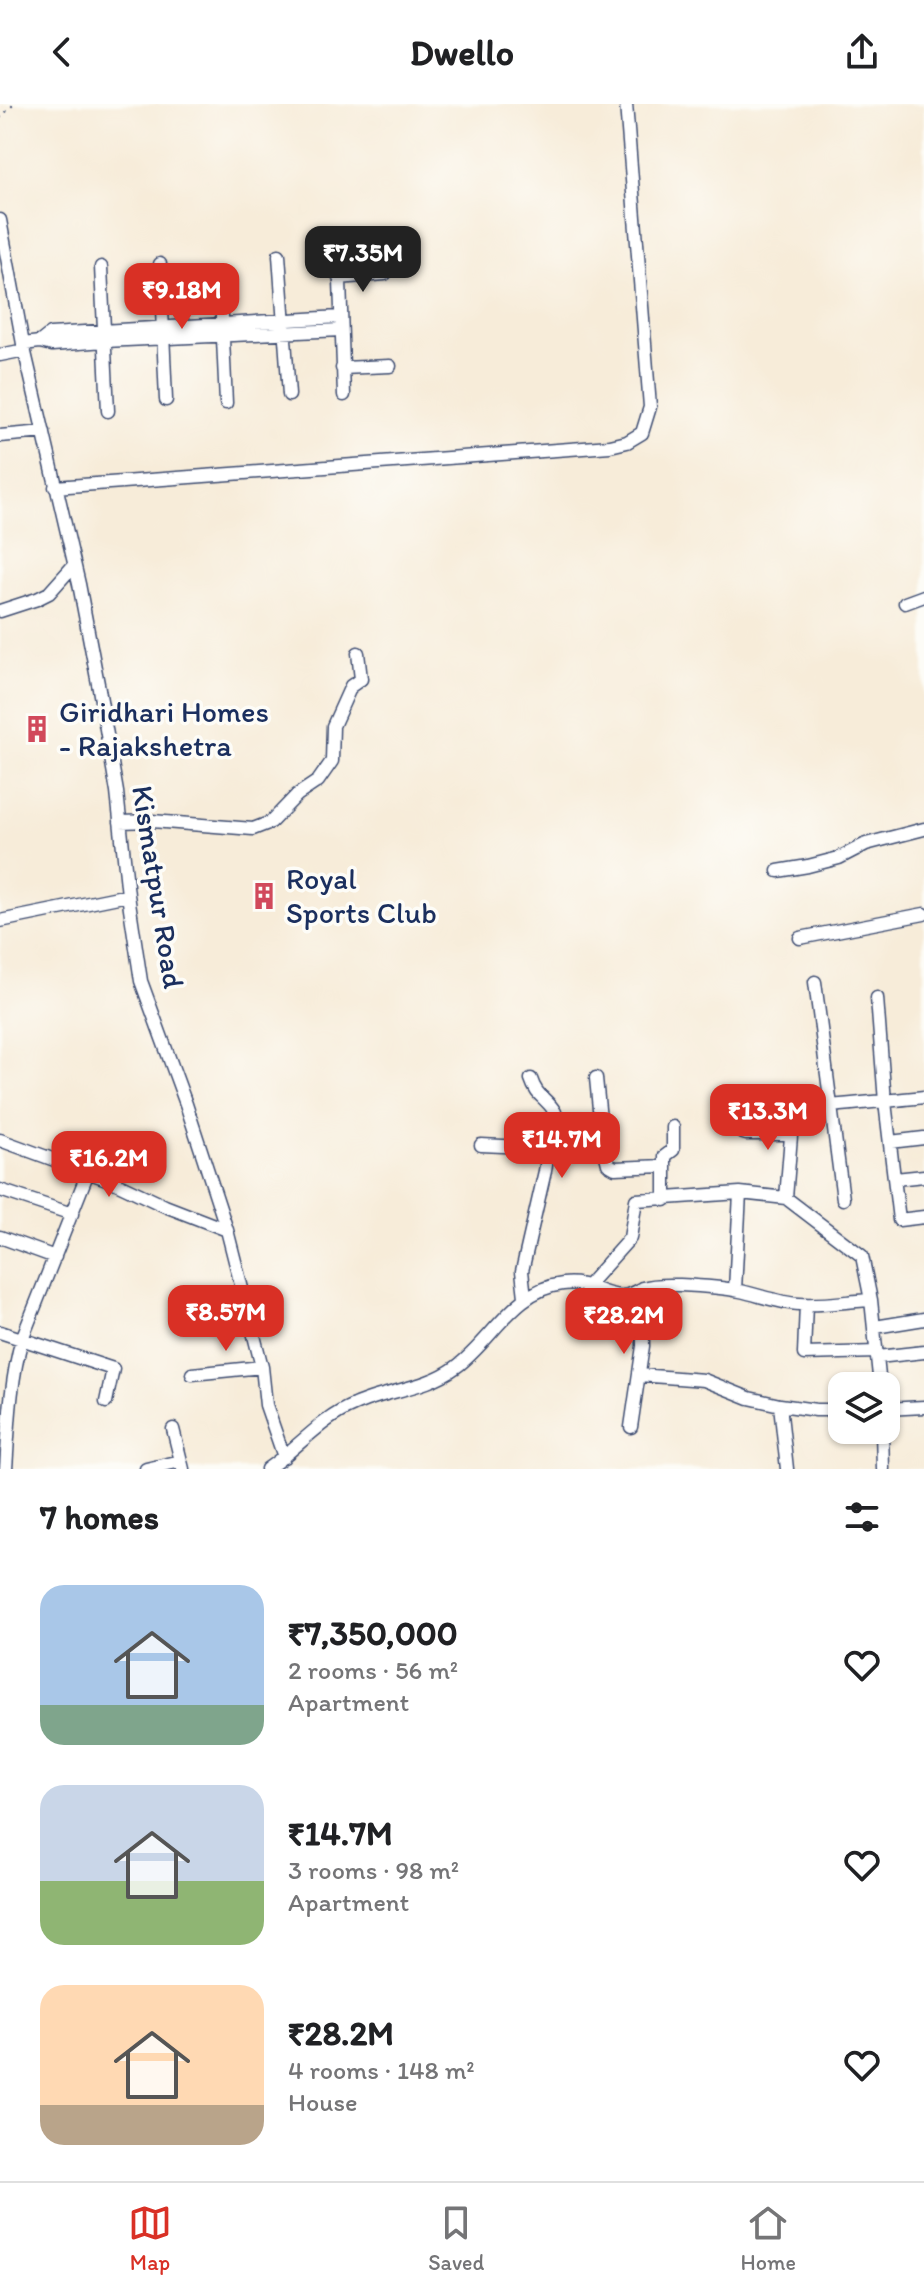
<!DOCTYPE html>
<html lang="en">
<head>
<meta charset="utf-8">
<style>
	:root { --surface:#fff; --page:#f6f6f6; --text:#202124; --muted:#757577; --line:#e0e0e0; --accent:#d93025 }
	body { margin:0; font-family:Itim,sans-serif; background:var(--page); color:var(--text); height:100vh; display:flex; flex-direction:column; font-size:30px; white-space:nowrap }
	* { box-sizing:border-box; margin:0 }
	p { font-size:26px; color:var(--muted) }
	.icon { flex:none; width:44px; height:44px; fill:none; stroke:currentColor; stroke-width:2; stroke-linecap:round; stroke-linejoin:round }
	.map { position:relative; height:1365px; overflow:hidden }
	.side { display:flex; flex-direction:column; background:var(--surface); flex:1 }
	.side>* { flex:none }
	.buttons { position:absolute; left:828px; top:1268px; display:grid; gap:16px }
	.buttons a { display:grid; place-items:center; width:72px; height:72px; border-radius:16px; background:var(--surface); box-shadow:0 2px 6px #0004; font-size:40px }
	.price { position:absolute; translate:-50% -68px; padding:0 18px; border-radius:16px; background:var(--accent); color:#fff; font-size:26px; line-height:52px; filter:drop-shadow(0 2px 4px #0008) }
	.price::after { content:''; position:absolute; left:50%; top:48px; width:24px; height:18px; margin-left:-12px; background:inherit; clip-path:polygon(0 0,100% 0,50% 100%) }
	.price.on { background:#222; color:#fff }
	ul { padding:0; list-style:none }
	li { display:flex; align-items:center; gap:24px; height:200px; padding:0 40px }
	li span { display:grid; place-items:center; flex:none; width:224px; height:160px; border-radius:24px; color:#555 }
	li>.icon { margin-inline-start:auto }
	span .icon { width:96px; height:96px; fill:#fffc; stroke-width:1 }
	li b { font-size:34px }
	h2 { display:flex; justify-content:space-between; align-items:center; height:96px; padding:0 40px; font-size:34px }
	header { display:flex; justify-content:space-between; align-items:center; height:104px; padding:0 40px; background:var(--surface); font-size:36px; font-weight:700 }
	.tab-bar { display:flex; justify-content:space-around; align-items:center; height:112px; border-top:2px solid var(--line); background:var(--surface); font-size:22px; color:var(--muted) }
	.tab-bar a { display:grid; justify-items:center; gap:4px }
	.tab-bar .on { color:var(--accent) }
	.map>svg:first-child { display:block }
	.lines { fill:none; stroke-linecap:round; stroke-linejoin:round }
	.minor-casing { stroke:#3c4b70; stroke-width:15 }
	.path { stroke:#3c4b70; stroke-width:2; stroke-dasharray:2 6; stroke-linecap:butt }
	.minor { stroke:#fff; stroke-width:12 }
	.labels { text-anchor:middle; stroke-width:7; stroke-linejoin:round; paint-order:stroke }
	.poi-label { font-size:30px; fill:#1b2f5e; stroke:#fdfcf7; text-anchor:start }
	.street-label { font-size:30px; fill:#1b2f5e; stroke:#fdfcf7 }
</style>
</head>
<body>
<header><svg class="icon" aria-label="back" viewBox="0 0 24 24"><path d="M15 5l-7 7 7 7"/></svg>Dwello<svg class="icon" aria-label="share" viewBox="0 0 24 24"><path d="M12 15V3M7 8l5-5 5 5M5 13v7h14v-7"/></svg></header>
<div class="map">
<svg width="924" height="1365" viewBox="0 0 924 1365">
	<rect width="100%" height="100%" fill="#fdfcf7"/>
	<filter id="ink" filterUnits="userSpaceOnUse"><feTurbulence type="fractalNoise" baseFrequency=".0125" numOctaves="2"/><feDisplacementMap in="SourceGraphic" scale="16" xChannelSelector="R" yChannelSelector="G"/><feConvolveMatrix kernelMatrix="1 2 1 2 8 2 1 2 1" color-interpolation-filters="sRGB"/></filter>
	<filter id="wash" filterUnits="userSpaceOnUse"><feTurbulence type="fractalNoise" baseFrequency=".006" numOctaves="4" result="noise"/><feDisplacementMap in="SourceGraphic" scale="32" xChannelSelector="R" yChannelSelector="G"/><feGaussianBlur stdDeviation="1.8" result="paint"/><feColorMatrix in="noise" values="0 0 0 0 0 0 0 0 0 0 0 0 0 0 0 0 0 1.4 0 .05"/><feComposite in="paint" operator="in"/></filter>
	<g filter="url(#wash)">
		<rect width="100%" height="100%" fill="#f7ecd9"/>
	</g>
	<g filter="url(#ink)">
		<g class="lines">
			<g class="minor-casing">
				<path id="minor" d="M0 116 23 240 79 480 99 585 117 688 128 791 141 877 186 1000 227 1126 262 1263 266 1301 284 1353
					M339 148 344 291
					M279 151 289 291
					M160 160 166 296
					M101 163 108 307
					M220 171 226 299
					M339 174 385 170
					M40 238 50 230 340 213
					M23 240 40 238 52 241 105 237 341 226
					M0 251 25 246
					M342 264 390 262
					M0 332 44 328
					M55 383 610 342 627 338 642 329 650 303 626 0
					M905 499 924 492
					M0 507 37 495 49 489 74 461
					M120 718 152 717 253 725 271 718 297 691 318 677 332 657 333 622 351 582 361 575 358 549
					M778 767 808 762 839 754 866 740 924 725
					M0 817 128 791
					M800 834 924 810
					M815 878 843 1095
					M877 894 885 998 899 1116 924 1113
					M596 974 602 1036 608 1060 615 1064 664 1062
					M791 1030H746L743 1029 741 1008 744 1004 790 1001 793 1007
					M0 1036 112 1077 165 1102 227 1126
					M890 1038 924 1034
					M481 1041 549 1044
					M895 1075 924 1072
					M0 1086 72 1110
					M786 1094 793 1007C837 1000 880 998 924 993
					M665 1096V1052L673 1046V1023
					M0 1133 55 1153
					M588 1181 630 1134 636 1096 740 1089 786 1094 862 1152 871 1196 880 1282
					M735 1186 740 1089
					M525 1193 522 1167 545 1067 555 1008C546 993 537 994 531 975
					M806 1200 804 1250 877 1248
					M875 1223 924 1215
					M0 1228 113 1265 106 1298
					M878 1253 924 1248
					M192 1270 262 1263
					M639 1271 704 1276 749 1294 780 1301 816 1306H842
					M780 1301 787 1365
					M886 1305 924 1303
					M631 1323 643 1242 642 1184
					M173 1325 183 1365
					M882 1326 883 1365
					M6 1365C9 1321 10 1278 22 1235L88 1068
					M146 1365 181 1357
					M267 1365C297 1345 320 1315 354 1301 387 1286 426 1285 456 1263 493 1236 514 1185 563 1180 588 1177 600 1191 621 1192 632 1192 634 1187 643 1184 654 1180 668 1181 679 1181 699 1182 720 1183 740 1187 759 1191 779 1199 799 1200 822 1202 848 1197 871 1196"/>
			</g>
			<path class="path" d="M0 14 14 0"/>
			<use href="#minor" class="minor"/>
		</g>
	</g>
	<defs>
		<g id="building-bare" transform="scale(2.16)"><path d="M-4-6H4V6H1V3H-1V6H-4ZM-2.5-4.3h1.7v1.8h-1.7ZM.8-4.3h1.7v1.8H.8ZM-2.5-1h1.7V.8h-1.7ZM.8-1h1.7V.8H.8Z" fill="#d1495b" stroke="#fdfcf7" stroke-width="2.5" paint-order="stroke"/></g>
	</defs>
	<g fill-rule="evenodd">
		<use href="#building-bare" x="37" y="625"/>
		<use href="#building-bare" x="264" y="792"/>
	</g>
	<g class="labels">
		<g class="poi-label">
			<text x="59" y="618">Giridhari Homes<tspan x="59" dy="34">- Rajakshetra</tspan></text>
			<text x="286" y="785">Royal<tspan x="286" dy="34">Sports Club</tspan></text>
		</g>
		<g class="street-label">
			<text transform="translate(158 783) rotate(81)" y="10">Kismatpur Road</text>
		</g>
	</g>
</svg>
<div class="buttons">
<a><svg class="icon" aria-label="layers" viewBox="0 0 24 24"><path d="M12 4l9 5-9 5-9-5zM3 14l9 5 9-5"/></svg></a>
</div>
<b class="price on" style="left:363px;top:190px">₹7.35M</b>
<b class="price" style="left:182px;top:227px">₹9.18M</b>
<b class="price" style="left:768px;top:1048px">₹13.3M</b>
<b class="price" style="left:562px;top:1076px">₹14.7M</b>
<b class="price" style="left:109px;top:1095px">₹16.2M</b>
<b class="price" style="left:226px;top:1249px">₹8.57M</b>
<b class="price" style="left:624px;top:1252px">₹28.2M</b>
</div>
<section class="side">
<h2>7 homes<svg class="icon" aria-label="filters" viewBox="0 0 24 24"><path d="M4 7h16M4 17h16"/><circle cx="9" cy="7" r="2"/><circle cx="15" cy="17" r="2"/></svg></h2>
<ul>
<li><span style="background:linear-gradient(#a9c7e8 75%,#7fa58c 0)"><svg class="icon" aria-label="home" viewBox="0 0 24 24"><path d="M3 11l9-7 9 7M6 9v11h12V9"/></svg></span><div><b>₹7,350,000</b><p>2 rooms · 56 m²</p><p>Apartment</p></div><svg class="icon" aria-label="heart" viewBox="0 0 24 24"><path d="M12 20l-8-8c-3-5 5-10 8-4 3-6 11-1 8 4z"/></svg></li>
<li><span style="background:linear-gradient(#c9d6e8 60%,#8fb573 0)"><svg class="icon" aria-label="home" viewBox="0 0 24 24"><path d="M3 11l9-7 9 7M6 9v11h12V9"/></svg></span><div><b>₹14.7M</b><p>3 rooms · 98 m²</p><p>Apartment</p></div><svg class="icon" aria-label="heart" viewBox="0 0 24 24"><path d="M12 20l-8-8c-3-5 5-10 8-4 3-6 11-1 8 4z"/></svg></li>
<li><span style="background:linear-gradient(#ffd9b3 75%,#b9a48a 0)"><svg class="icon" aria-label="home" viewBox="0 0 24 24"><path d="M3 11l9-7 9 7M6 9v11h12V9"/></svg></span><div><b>₹28.2M</b><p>4 rooms · 148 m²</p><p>House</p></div><svg class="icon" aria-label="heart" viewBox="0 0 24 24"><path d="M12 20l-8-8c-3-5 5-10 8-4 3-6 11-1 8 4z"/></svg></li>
</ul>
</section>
<nav class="tab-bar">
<a class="on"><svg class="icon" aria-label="map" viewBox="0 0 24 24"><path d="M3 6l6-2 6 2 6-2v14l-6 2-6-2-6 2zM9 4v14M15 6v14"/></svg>Map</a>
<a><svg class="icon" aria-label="saved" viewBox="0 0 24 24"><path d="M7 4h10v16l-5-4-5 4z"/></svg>Saved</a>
<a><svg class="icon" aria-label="home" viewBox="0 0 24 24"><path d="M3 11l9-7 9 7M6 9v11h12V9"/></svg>Home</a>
</nav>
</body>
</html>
